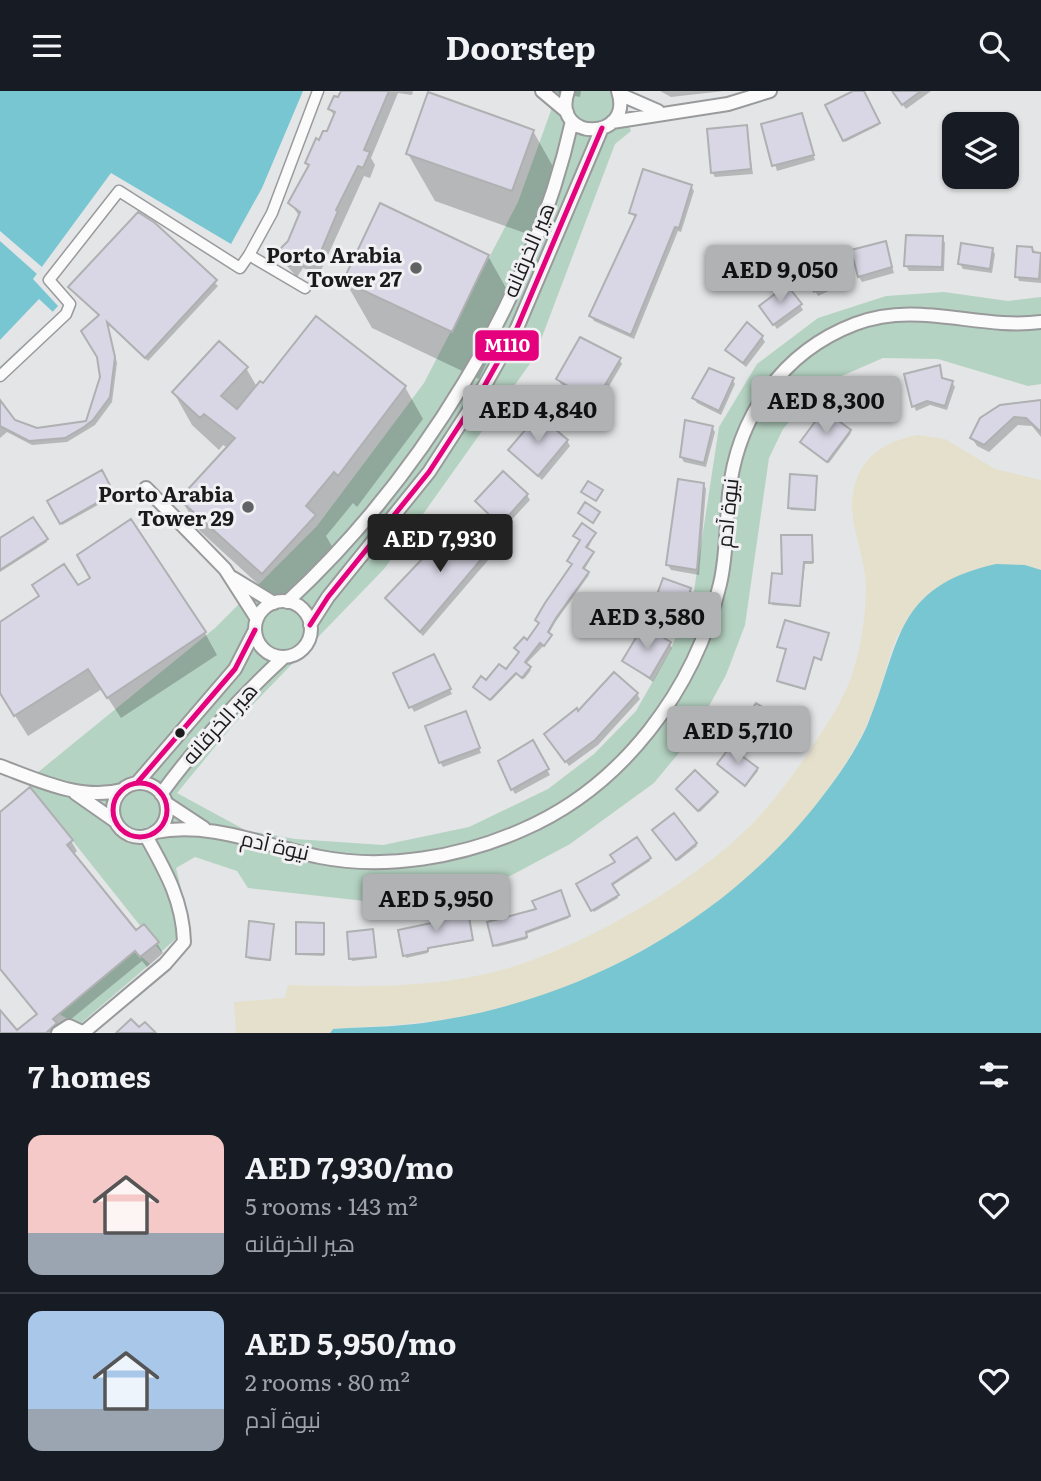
<!DOCTYPE html>
<html lang="en">
<head>
<meta charset="utf-8">
<style>
	:root { --surface:#171b24; --page:#20242c; --text:#f1f3f6; --muted:#9ea1a6; --line:#363941; --accent:#b0b2b4 }
	body { margin:0; font-family:Literata,Cairo,serif; background:var(--page); color:var(--text); height:100vh; display:flex; flex-direction:column; font-size:26px; white-space:nowrap }
	* { box-sizing:border-box; margin:0 }
	p { font-size:23px; color:var(--muted) }
	.icon { flex:none; width:38px; height:38px; fill:none; stroke:currentColor; stroke-width:2; stroke-linecap:round; stroke-linejoin:round }
	.map { position:relative; height:942px; overflow:hidden }
	.drawer { display:flex; flex-direction:column; background:var(--surface); flex:1 }
	.drawer>* { flex:none }
	.fabs { position:absolute; left:942px; top:21px; display:grid; gap:14px }
	.fabs a { display:grid; place-items:center; width:77px; height:77px; border-radius:14px; background:var(--surface); box-shadow:0 2px 5px #0004; font-size:35px }
	.price { position:absolute; translate:-50% -60px; padding:0 16px; border-radius:7px; background:var(--accent); color:#111; font-size:23px; line-height:46px; filter:drop-shadow(0 2px 4px #0008) }
	.price::after { content:''; position:absolute; left:50%; top:42px; width:21px; height:16px; margin-left:-10px; background:inherit; clip-path:polygon(0 0,100% 0,50% 100%) }
	.price.active { background:#222; color:#fff }
	ul { padding:0; list-style:none }
	li { display:flex; align-items:center; gap:21px; height:175px; padding:0 28px }
	li+li { border-top:2px solid var(--line) }
	li span { display:grid; place-items:center; flex:none; width:196px; height:140px; border-radius:14px; color:#555 }
	li>.icon { margin-inline-start:auto }
	span .icon { width:84px; height:84px; fill:#fffc; stroke-width:1 }
	li b { font-size:30px }
	h2 { display:flex; justify-content:space-between; align-items:center; height:84px; padding:0 28px; font-size:30px }
	header { display:flex; justify-content:space-between; align-items:center; height:91px; padding:0 28px; background:var(--surface); font-size:32px; font-weight:700 }
	.map>svg:first-child { display:block }
	.green { fill:#b5d3c2 }
	.sand { fill:#e5e0cc }
	.water { fill:#78c6d2 }
	.pier { fill:#e4e5e6 }
	.shadow { fill:#0003 }
	.building { fill:#d9d7e5; stroke:#afb0b1; stroke-width:2 }
	.lines { fill:none; stroke-linecap:round; stroke-linejoin:round }
	.pedestrian-casing { stroke:#999a9b; stroke-width:13 }
	.minor-casing { stroke:#999a9b; stroke-width:16 }
	.pedestrian { stroke:#fbfbfb; stroke-width:10 }
	.minor { stroke:#fbfbfb; stroke-width:12 }
	.bus-1-casing { stroke:#f1f1f4; stroke-width:10 }
	.bus-1 { stroke:#e5007d; stroke-width:5 }
	.poi-dot { fill:#616263; stroke:#f1f1f4; stroke-width:2.5 }
	.bus-dot { fill:#1b1b1c; stroke:#f1f1f4; stroke-width:2.5 }
	.labels { text-anchor:middle; stroke-width:6; stroke-linejoin:round; paint-order:stroke }
	.street-label { font-size:21px; fill:#1b1b1c; stroke:#f1f1f4 }
	.poi-label { font-size:21px; font-weight:bold; fill:#1b1b1c; stroke:#f1f1f4; text-anchor:end }
	.line-badge { stroke:#f1f1f4; stroke-width:2.5 }
	.badge-label { font-size:19px; text-anchor:middle; font-weight:bold; fill:#fff }
</style>
</head>
<body>
<header><svg class="icon" aria-label="menu" viewBox="0 0 24 24"><path d="M4 6h16M4 12h16M4 18h16"/></svg>Doorstep<svg class="icon" aria-label="search" viewBox="0 0 24 24"><circle cx="10" cy="10" r="6"/><path d="M15 15l6 6"/></svg></header>
<div class="map">
<svg width="1041" height="942" viewBox="0 0 1041 942">
	<rect width="100%" height="100%" fill="#e4e5e6"/>
	<path class="green" d="M558 0H617L631 40 615 53 534 267 384 478 233 634 177 702 245 739 240 767 249 740 295 748 383 754 469 736 548 698 594 663 636 620 670 560 694 500 719 336 757 273 818 227 886 205 944 201 1008 210 1041 206V293L1028 295 938 268 883 267 819 295 783 338 769 367 745 534 726 584 692 646 654 692 570 753 510 785 451 802 374 811 248 797 237 780 195 766 176 777 190 835 161 861 26 691 215 537 317 435 424 292 518 111Z
		M135 860 150 873 79 934 59 923Z"/>
	<path class="sand" d="M918 344 945 348 995 378 1041 389V479L1025 474 898 543C885 574 880 609 865 638 794 776 657 871 511 915 454 932 393 934 333 938L330 942H236L234 911 285 907 288 894C362 896 438 898 509 877 586 854 692 793 749 736 773 712 795 682 814 653 829 631 843 609 852 584 861 557 866 524 866 495 865 462 846 429 854 397 861 365 888 349 918 344Z"/>
	<path class="water" d="M0 0H303L262 97 231 153 111 82 33 188 58 215 0 277Z
		M996 473 1025 474 1041 479V942H330L333 938C362 936 393 936 423 932 580 911 729 830 825 702 840 683 857 657 867 635 901 554 892 496 996 473Z"/>
	<path class="pier" d="M0 140 42 176 37 183 0 150Z
		M39 208 53 221 0 277V249Z"/>
	<path class="shadow" d="M343 0H413L412 4 398 2 371 67 375 74 370 87 364 85 319 184 303 177 297 186 277 164 289 151 300 126 290 112 310 77 307 72 329 42 335 26 330 18Z
		M547 0H581L580 6Z
		M660 0H724L671 6Z
		M857 0H862L879 34 845 51 827 15Z
		M893 0H931L906 18Z
		M801 24 815 69 777 80 763 34Z
		M746 36 753 83 715 86 712 81Z
		M533 40 560 88 539 147 435 110 408 63Z
		M691 95 694 100 681 141 678 140 634 248 594 230 591 225 636 127 631 122Z
		M154 133 218 195 148 270 107 232 117 272 112 311 95 334 67 351 32 354 7 341 0 347V310L14 330 37 339 88 331 102 286 100 226 73 200Z
		M942 147 945 152 944 180H909L906 175Z
		M885 152 894 182 862 191 859 186Z
		M1031 157 1041 165V192L1019 190 1017 185Z
		M992 158 995 163 992 182 963 178 960 173Z
		M488 165 515 213 479 288 372 237 345 190Z
		M833 166 846 192 818 205 804 180Z
		M800 214 803 219 777 238 764 220Z
		M762 246 765 251 746 276 727 259Z
		M619 268 622 273 598 314 561 293 558 288Z
		M939 276 943 289 952 291 955 296 947 319 930 314 916 320 914 315Z
		M246 277 257 296H405L423 328 357 416 353 412 326 445 333 457 281 514 200 440 181 408 228 357 223 354 219 359 192 334 174 302Z
		M732 288 735 293 721 324 697 312 694 307Z
		M1041 311V346L1032 335 1018 334 989 361 977 355 972 347Z
		M824 321 851 342 829 372 803 353Z
		M712 336 715 341 706 376 684 371 681 366Z
		M567 350 570 355 542 389 510 359Z
		M101 381 114 405 62 434 49 410Z
		M816 387 815 420 791 419 790 417Z
		M703 393 706 398 699 484 671 479 668 474Z
		M527 404 530 409 504 437 477 411Z
		M464 427 496 460 423 545 387 507Z
		M33 428 47 451 0 481V449Z
		M595 443 587 459 593 464 584 479 589 484 556 530 548 544 551 547 525 574 531 579 524 588 517 583 492 609 476 598 506 581 528 552 573 474 569 470Z
		M811 445 813 473H805L800 516 772 514 783 485Z
		M77 497 205 542 217 564 121 627 102 598 28 645 0 601V533Z
		M690 498 693 503 681 540 654 531 651 526Z
		M828 543 822 570 815 567 805 599 780 592 787 560 778 555Z
		M669 552 672 557 653 591 624 570Z
		M436 570 452 603 414 621 395 583Z
		M637 603 640 608 598 654 569 675 549 648 578 622Z
		M468 627 481 662 443 676 440 671Z
		M779 628 767 651 744 637Z
		M533 652 550 684 515 703 512 698Z
		M720 675 757 678 758 680 746 695Z
		M679 700 716 702 717 704 700 721Z
		M0 722 71 750 77 760 73 764 136 841 157 852 163 862 147 876 142 870 59 938 61 942H0V922L16 941 37 924 0 878Z
		M674 724 697 755 678 770 655 739Z
		M636 749 650 770 612 795 618 807 594 821 579 794 618 772Z
		M560 801 569 827 526 843 527 848 496 856Z
		M468 823 473 850 427 858 428 862 406 867 400 840Z
		M323 833 324 865 298 864 297 862Z
		M273 834 271 870 249 868 248 866Z
		M373 842 376 867 352 870 351 868Z"/>
	<path class="building" d="M341 0H389L364 59 370 61 363 77 358 75 336 119 338 120 319 165 313 174 297 167 295 173 289 175 275 163 288 150 300 121 288 112 309 74 305 72 316 47 319 49 323 40H327L335 21 328 18 334 5 338 6Z
		M853 0H864L880 32 843 50 825 14Z
		M892 0H921L902 14Z
		M428 1 534 39 512 100 406 63Z
		M802 22 814 64 772 75 761 33Z
		M747 34 751 78 711 82 707 38Z
		M643 78 692 94 679 137 675 136 631 244 589 225 636 124 629 122Z
		M380 112 489 164 452 241 343 190Z
		M138 121 155 132 217 189 145 267 107 231 115 266 110 306 93 329 84 336 65 347 29 350 0 335V309L15 329 37 337 86 330 100 286 97 266 81 240 99 224 68 196Z
		M906 144 943 145 942 176 904 175Z
		M886 150 892 176 858 186 851 159Z
		M961 152 993 157 990 178 958 173Z
		M1017 155 1032 156 1033 161 1041 162 1039 188 1015 186Z
		M833 164 844 186 814 201 802 179Z
		M787 194 802 213 773 234 759 215Z
		M316 225 406 295 338 385 334 381 306 415 316 424 262 483 179 408 235 347 204 323 200 327 172 301 219 250 248 276 221 305 237 318 260 290 263 292Z
		M747 231 763 245 743 272 725 259Z
		M580 246 621 267 595 311 556 288Z
		M940 274 942 287 953 290 945 315 927 310 912 316 904 283Z
		M709 277 734 287 719 320 692 307Z
		M1041 309V341L1026 327 1014 326 984 354 970 347 980 327 1000 314Z
		M824 319 851 339 827 371 800 351Z
		M538 324 568 349 538 385 508 359Z
		M685 329 713 335 704 372 680 366Z
		M102 379 114 402 60 433 47 410Z
		M503 380 528 403 500 434 475 410Z
		M790 383 817 385 815 419 788 417Z
		M678 388 704 392 697 479 666 474Z
		M588 390 603 399 596 410 581 401Z
		M585 411 600 421 593 432 578 422Z
		M463 425 494 453 420 541 385 507Z
		M33 426 48 448 0 479V447Z
		M131 428 206 541 107 607 88 578 14 625 0 602V531L39 505 32 494 64 473 78 494 90 487 77 464Z
		M582 432 596 442 586 456 594 461 583 477 589 481 556 527 548 541 552 544 544 555 540 552 525 571 531 576 522 587 516 582 490 609 473 596 481 585 486 589 499 573 506 578 519 561 514 557 524 546 527 549 539 532 535 529 545 512 572 473 567 470 580 449 573 445Z
		M781 444H812L813 471H804L800 515 769 512 772 482 782 483Z
		M663 487 691 497 678 536 649 526Z
		M785 529 829 542 821 569 814 566 805 598 777 590 786 558 777 556Z
		M643 535 671 551 650 587 622 570Z
		M434 563 451 598 409 617 393 582Z
		M614 581 638 602 595 649 565 671 544 643 577 617 578 620Z
		M756 612 780 627 765 650 741 635Z
		M466 620 480 657 439 672 425 635Z
		M533 649 549 678 511 699 498 670Z
		M730 656 758 677 745 695 717 673Z
		M695 679 718 701 698 720 676 698Z
		M30 696 73 749 67 754 136 839 144 833 159 851 140 866 135 860 53 928 57 932 46 942H0V919L17 939 37 923 0 878V721Z
		M674 722 697 752 676 769 652 739Z
		M637 746 651 767 612 793 619 804 591 820 576 793 615 771 610 764Z
		M561 799 570 825 526 841 527 846 493 855 487 831 536 818 532 810Z
		M468 820 473 849 428 857V860L403 865 398 839 441 830 440 824Z
		M249 830 274 833 270 869 246 866Z
		M296 831 324 832V863H296Z
		M373 838 376 866 349 868 347 841Z
		M131 928 139 936 145 931 156 942H116Z"/>
	<g class="lines">
		<g class="pedestrian-casing">
			<path id="pedestrian" d="M305 197 249 164 272 122 318 0
				M0 285 66 223 70 213 49 189 119 100 240 177 249 164"/>
		</g>
		<g class="minor-casing">
			<path id="minor" d="M542 0 567 21
				M568 0C550 51 635 51 618 0
				M619 3 658 20
				M612 31 728 13 770 0
				M146 397 225 478 257 528
				M233 487 274 512
				M255 538a28 28 0 1 1 56 0a28 28 0 1 1-56 0Z
				M287 511C419 389 533 207 572 30
				M310 534 328 506 429 381 481 301 517 237 602 37
				M0 675C38 689 81 710 122 699
				M137 692 235 578 255 539
				M113 719a27 27 0 1 1 54 0a27 27 0 1 1-54 0Z
				M75 702 115 730
				M161 703C198 653 238 608 284 566
				M166 712 204 737
				M155 741C211 730 265 755 320 766 386 779 461 766 522 739 622 696 695 599 720 493 727 464 726 433 729 403 737 326 782 261 855 233 918 209 978 239 1041 231
				M84 941 165 873 184 851C183 810 165 779 146 745
				M58 942 69 935 84 942"/>
		</g>
		<use href="#pedestrian" class="pedestrian"/>
		<use href="#minor" class="minor"/>
		<g class="bus-1-casing">
			<path id="bus-1" d="M310 534 328 506 429 381 481 301 517 237 602 37
				M137 692 235 578 255 539
				M113 719a27 27 0 1 1 54 0a27 27 0 1 1-54 0Z"/>
		</g>
		<use href="#bus-1" class="bus-1"/>
	</g>
	<g class="poi-dot">
		<circle cx="416" cy="177" r="7"/>
		<circle cx="248" cy="416" r="7"/>
	</g>
	<circle class="bus-dot" cx="180" cy="642" r="6"/>
	<g class="labels">
		<g class="street-label">
			<text transform="translate(529 159) rotate(-67)" y="7">هير الخرقانه</text>
			<text transform="translate(728 422) rotate(-84)" y="7">نيوة آدم</text>
			<text transform="translate(220 633) rotate(-48)" y="7">هير الخرقانه</text>
			<text transform="translate(275 755) rotate(13)" y="7">نيوة آدم</text>
		</g>
		<g class="poi-label">
			<text x="402" y="172">Porto Arabia<tspan x="402" dy="24">Tower 27</tspan></text>
			<text x="234" y="411">Porto Arabia<tspan x="234" dy="24">Tower 29</tspan></text>
		</g>
	</g>
	<rect class="line-badge" x="474" y="238" width="66" height="33" rx="7" fill="#e5007d"/>
	<g class="badge-label">
		<text x="507" y="261">M110</text>
	</g>
</svg>
<div class="fabs">
<a><svg class="icon" aria-label="layers" viewBox="0 0 24 24"><path d="M12 4l9 5-9 5-9-5zM3 14l9 5 9-5"/></svg></a>
</div>
<b class="price" style="left:780px;top:214px">AED 9,050</b>
<b class="price" style="left:826px;top:345px">AED 8,300</b>
<b class="price" style="left:538px;top:354px">AED 4,840</b>
<b class="price active" style="left:440px;top:483px">AED 7,930</b>
<b class="price" style="left:647px;top:561px">AED 3,580</b>
<b class="price" style="left:738px;top:675px">AED 5,710</b>
<b class="price" style="left:436px;top:843px">AED 5,950</b>
</div>
<section class="drawer">
<h2>7 homes<svg class="icon" aria-label="filters" viewBox="0 0 24 24"><path d="M4 7h16M4 17h16"/><circle cx="9" cy="7" r="2"/><circle cx="15" cy="17" r="2"/></svg></h2>
<ul>
<li><span style="background:linear-gradient(#f6c9c9 70%,#9aa5b1 0)"><svg class="icon" aria-label="home" viewBox="0 0 24 24"><path d="M3 11l9-7 9 7M6 9v11h12V9"/></svg></span><div><b>AED 7,930/mo</b><p>5 rooms · 143 m²</p><p>هير الخرقانه</p></div><svg class="icon" aria-label="heart" viewBox="0 0 24 24"><path d="M12 20l-8-8c-3-5 5-10 8-4 3-6 11-1 8 4z"/></svg></li>
<li><span style="background:linear-gradient(#a9c7e8 70%,#9aa5b1 0)"><svg class="icon" aria-label="home" viewBox="0 0 24 24"><path d="M3 11l9-7 9 7M6 9v11h12V9"/></svg></span><div><b>AED 5,950/mo</b><p>2 rooms · 80 m²</p><p>نيوة آدم</p></div><svg class="icon" aria-label="heart" viewBox="0 0 24 24"><path d="M12 20l-8-8c-3-5 5-10 8-4 3-6 11-1 8 4z"/></svg></li>
</ul>
</section>
</body>
</html>
